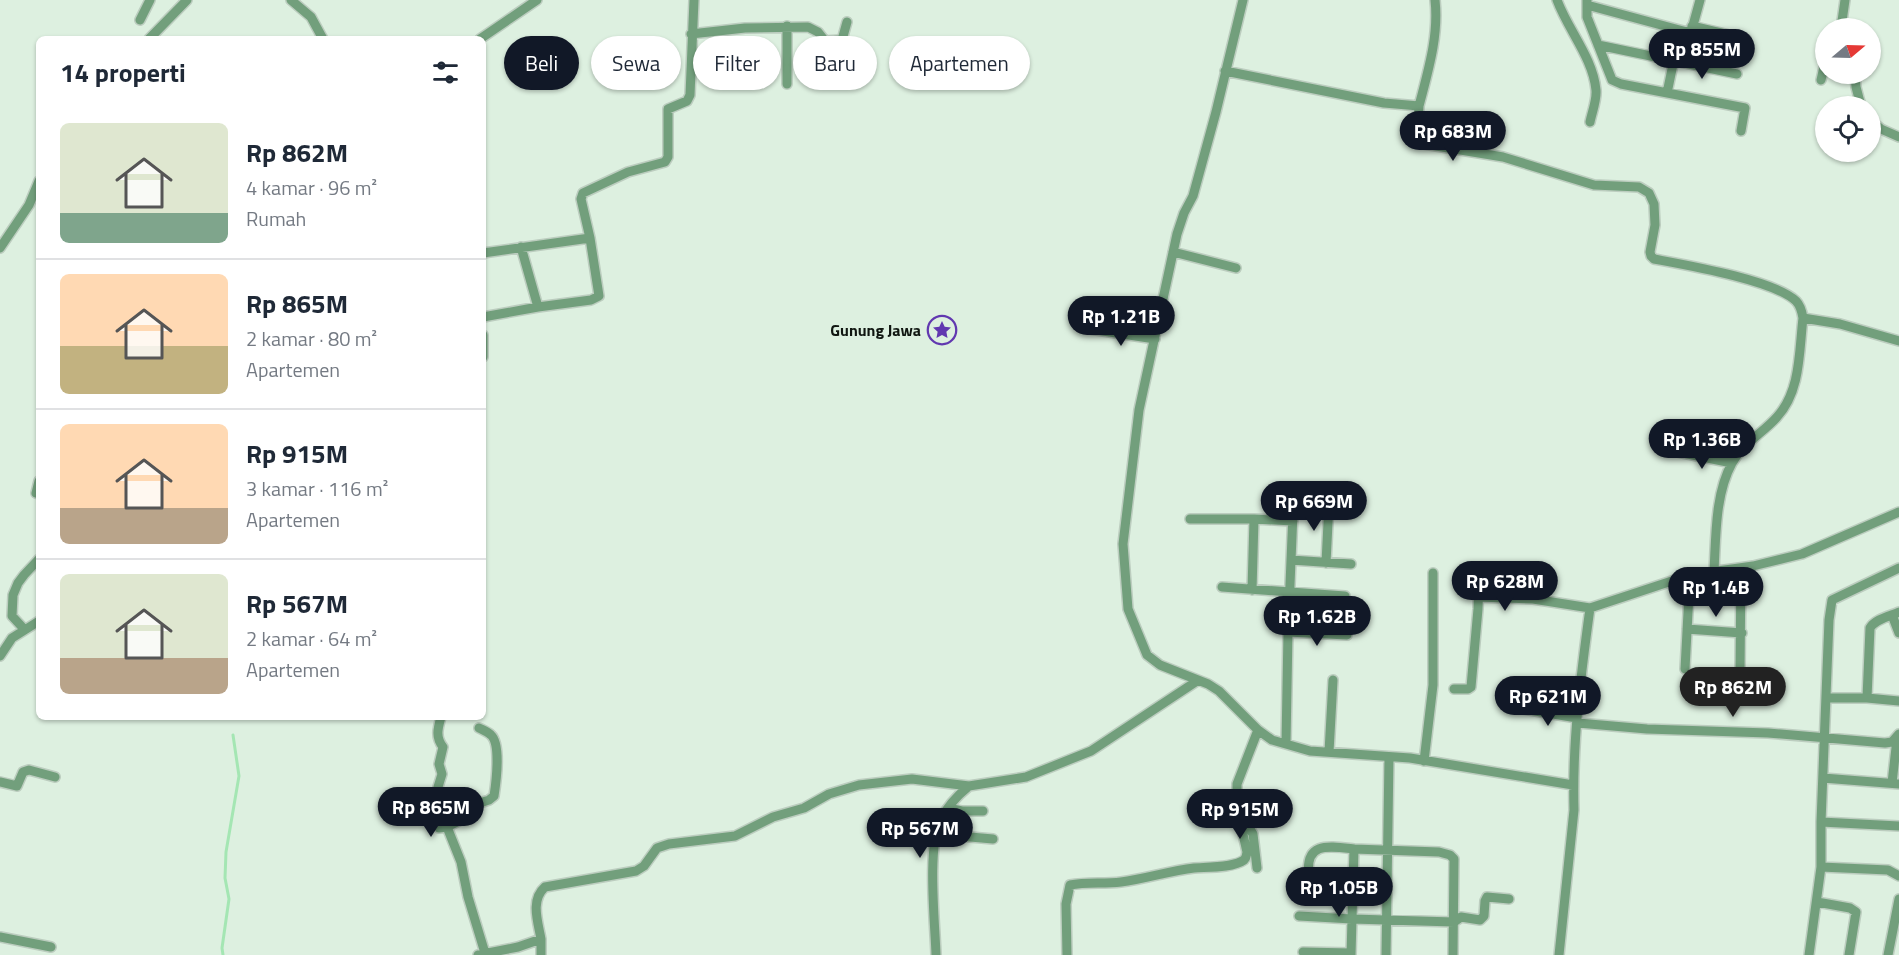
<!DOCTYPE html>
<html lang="id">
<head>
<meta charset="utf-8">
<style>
	:root { --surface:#fff; --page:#f6f6f7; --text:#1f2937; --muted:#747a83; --line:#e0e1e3; --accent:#111827 }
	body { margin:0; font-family:"Titillium Web",sans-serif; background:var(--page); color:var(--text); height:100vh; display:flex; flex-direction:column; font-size:22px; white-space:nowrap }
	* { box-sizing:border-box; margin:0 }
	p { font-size:20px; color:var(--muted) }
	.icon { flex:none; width:33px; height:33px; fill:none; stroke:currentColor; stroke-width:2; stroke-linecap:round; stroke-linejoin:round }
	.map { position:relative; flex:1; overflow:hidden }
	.side { position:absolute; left:36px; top:36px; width:450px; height:684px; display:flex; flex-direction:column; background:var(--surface); border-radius:9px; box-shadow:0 2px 4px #0004 }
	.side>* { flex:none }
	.banner { position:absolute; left:504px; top:36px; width:570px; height:54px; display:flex; gap:12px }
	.needle { width:39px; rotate:71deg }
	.fabs { position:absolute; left:1815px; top:18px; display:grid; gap:12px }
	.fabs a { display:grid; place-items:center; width:66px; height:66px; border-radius:50%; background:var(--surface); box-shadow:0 2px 4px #0004; font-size:30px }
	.price { position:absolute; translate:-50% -51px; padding:0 14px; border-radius:21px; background:var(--accent); color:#fff; font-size:20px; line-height:39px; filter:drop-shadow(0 2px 3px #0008) }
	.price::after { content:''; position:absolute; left:50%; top:36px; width:18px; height:14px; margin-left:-9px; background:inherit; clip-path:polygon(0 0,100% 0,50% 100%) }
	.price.on { background:#222; color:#fff }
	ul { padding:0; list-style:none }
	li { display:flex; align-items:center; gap:18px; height:150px; padding:0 24px }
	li+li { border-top:2px solid var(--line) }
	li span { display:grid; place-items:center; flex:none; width:168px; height:120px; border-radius:9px; color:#555 }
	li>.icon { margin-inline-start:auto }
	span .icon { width:72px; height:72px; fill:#fffc; stroke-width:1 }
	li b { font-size:26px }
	h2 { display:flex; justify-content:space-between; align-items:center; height:72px; padding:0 24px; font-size:26px }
	.pill { padding:0 21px; border-radius:27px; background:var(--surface); box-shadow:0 2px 4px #0004; font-size:21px; line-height:54px }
	.pill.on { background:var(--accent); color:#fff }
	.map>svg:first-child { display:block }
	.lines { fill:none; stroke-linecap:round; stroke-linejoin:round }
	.stream { stroke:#a4e6b3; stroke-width:3 }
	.street-casing { stroke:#bccdbf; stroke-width:12 }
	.street { stroke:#729f7c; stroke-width:9 }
	.labels { text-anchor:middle; stroke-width:4.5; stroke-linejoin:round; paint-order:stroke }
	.poi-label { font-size:16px; font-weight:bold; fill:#101611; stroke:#ddf0e0; text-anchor:end }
</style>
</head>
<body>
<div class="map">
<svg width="1899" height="955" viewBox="0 0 1899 955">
	<rect width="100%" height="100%" fill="#ddf0e0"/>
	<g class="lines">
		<path class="stream" d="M223 955 222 948 229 899 225 878 226 852 239 776 233 735"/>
		<g class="street-casing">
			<path id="street" d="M291 0 311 17 323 39
				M1243 0 1216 112 1193 196 1184 213 1177 234 1139 410 1123 544 1128 609 1147 655 1160 665 1208 684 1219 691 1258 730 1272 740 1310 751 1410 758 1573 785
				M1557 0C1568 30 1593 58 1596 90 1597 100 1592 112 1590 122
				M1587 0V17L1612 80 1621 84 1745 108 1741 131
				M1587 5 1687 32 1692 29 1700 0
				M140 20 150 0
				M787 26V84
				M1692 26 1746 39
				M1841 28 1845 0
				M691 34 745 28 808 27 818 32 825 41 842 40 847 22
				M149 39 187 0
				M480 39 537 0
				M1598 45 1737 74
				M1225 71 1384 103 1419 106 1417 135 1420 141 1424 144 1503 157 1594 185 1639 187 1649 193 1654 204 1655 225 1650 252 1651 256 1654 259C1686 265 1774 280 1796 301 1800 305 1802 312 1803 318L1840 324 1899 341
				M1855 74 1856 87 1861 106
				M1821 80 1826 58
				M1667 93 1680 31
				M1419 106C1428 71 1439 36 1435 0
				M1870 120 1881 129 1899 137
				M0 248 29 205 39 181
				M1173 252 1236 268
				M483 253 590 238 581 199 583 193 628 172 665 162 668 157V109L687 101 690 95 694 0
				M538 307 591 300 599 296 590 238
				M483 317 538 307 521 247
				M1090 329 1155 339
				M483 335V357
				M1678 452 1732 463
				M39 481 36 493 39 494
				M1190 519H1254
				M1291 560 1351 564
				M1326 563 1329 503
				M1899 568 1832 600 1829 620 1821 822 1899 826
				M1714 571C1716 536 1715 494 1732 463 1743 443 1763 433 1777 417 1801 391 1799 351 1803 318
				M1222 587 1345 596
				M1252 590 1254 519 1293 521
				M1478 597 1533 599 1590 608
				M1899 612C1890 616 1875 619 1870 628L1867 698 1899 701
				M1892 615 1899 633
				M24 629 12 616 13 595 18 583 24 575 39 559
				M1687 629 1742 633
				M1288 632 1347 635
				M0 656 12 638 39 621
				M1685 669 1690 575
				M1740 671 1741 568
				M1454 689H1468L1471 687 1478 609 1479 576
				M1827 698H1867
				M1523 709 1577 718
				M441 717C438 728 435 737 443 747L439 764 442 774 438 787 436 821 439 828 447 827 461 862 468 897 485 953
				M1578 723 1647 729 1768 733 1885 743 1892 742 1899 734
				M1286 743 1288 632 1294 489
				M1329 752 1333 680
				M1424 761 1433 685V573
				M1823 778 1899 784
				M0 782 17 786 23 772 29 770 55 777
				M1892 783 1897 739
				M948 808 962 811H983
				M1241 815 1253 834 1257 868
				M447 827 459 821 461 809 489 800 494 796C496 783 501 744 491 735 488 732 483 730 479 728
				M936 834 993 839
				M1821 867 1888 870 1899 876
				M1353 883 1316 881 1309 877C1304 841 1329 846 1354 849
				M1817 902 1850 908 1856 912 1849 955
				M1299 916 1352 919 1351 955
				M0 937 51 947
				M1303 952 1351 953
				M478 955 518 947 541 939C538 922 530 900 545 887L636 871 644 866 657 848 669 844 735 836 773 817 804 808 829 794 859 785 912 779 969 786 1026 777 1091 751 1197 681
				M541 955V939
				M936 955C935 922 927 850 940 821 946 808 958 795 969 786
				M1067 955 1066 904 1070 885C1087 882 1103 884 1121 882 1145 879 1169 871 1194 868 1207 867 1233 868 1244 860 1247 857 1246 856 1247 852L1237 808V784L1258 730
				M1386 955 1389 757
				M1453 955 1454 859 1450 855 1439 852 1354 849 1352 919 1454 922 1461 917 1480 920 1484 916 1485 901 1487 897 1509 899
				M1559 955 1574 810C1572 742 1581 674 1590 608L1690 575 1753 566 1802 554 1899 512
				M1809 955 1821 867V822
				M1888 955 1899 899"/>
		</g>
		<use href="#street" class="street"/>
	</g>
	<defs>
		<g id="sight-ring" transform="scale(1.5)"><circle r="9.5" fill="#ddf0e0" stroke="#6138b0" stroke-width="1.5"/><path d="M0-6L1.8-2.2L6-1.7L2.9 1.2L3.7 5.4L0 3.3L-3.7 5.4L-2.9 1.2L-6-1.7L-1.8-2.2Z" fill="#6138b0"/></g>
	</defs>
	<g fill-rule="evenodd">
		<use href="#sight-ring" x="942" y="330"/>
	</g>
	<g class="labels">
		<g class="poi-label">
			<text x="921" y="336">Gunung Jawa</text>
		</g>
	</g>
</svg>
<div class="fabs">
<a><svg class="needle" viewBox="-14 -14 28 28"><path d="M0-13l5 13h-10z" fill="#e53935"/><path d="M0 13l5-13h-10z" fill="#747a83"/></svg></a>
<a><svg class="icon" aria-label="locate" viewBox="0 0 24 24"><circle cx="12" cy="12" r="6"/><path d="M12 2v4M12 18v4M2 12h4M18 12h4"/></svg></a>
</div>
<b class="price" style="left:1702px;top:80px">Rp 855M</b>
<b class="price" style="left:1453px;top:162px">Rp 683M</b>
<b class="price" style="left:1121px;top:347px">Rp 1.21B</b>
<b class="price" style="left:1702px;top:470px">Rp 1.36B</b>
<b class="price" style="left:1314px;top:532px">Rp 669M</b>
<b class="price" style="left:1505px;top:612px">Rp 628M</b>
<b class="price" style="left:1716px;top:618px">Rp 1.4B</b>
<b class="price" style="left:1317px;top:647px">Rp 1.62B</b>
<b class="price on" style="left:1733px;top:718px">Rp 862M</b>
<b class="price" style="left:1548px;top:727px">Rp 621M</b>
<b class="price" style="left:431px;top:838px">Rp 865M</b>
<b class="price" style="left:1240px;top:840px">Rp 915M</b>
<b class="price" style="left:920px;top:859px">Rp 567M</b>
<b class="price" style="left:1339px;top:918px">Rp 1.05B</b>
<div class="banner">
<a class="pill on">Beli</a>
<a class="pill">Sewa</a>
<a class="pill">Filter</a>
<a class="pill">Baru</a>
<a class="pill">Apartemen</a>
</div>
<section class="side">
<h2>14 properti<svg class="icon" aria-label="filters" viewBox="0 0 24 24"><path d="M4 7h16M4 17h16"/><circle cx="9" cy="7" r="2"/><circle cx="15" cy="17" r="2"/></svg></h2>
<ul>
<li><span style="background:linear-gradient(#dfe7d0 75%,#7fa58c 0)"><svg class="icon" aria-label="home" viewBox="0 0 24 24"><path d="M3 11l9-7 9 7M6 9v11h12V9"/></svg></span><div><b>Rp 862M</b><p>4 kamar · 96 m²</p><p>Rumah</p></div></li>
<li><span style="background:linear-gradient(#ffd9b3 60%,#c2b280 0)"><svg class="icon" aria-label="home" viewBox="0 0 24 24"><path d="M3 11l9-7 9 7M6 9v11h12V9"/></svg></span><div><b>Rp 865M</b><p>2 kamar · 80 m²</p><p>Apartemen</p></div></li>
<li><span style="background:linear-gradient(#ffd9b3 70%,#b9a48a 0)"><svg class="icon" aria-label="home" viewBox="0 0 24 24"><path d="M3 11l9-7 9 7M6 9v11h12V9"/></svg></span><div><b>Rp 915M</b><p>3 kamar · 116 m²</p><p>Apartemen</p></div></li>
<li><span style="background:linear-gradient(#dfe7d0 70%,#b9a48a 0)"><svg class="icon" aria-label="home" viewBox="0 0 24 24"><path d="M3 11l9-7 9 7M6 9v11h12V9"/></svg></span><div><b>Rp 567M</b><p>2 kamar · 64 m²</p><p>Apartemen</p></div></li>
</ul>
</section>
</div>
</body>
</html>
